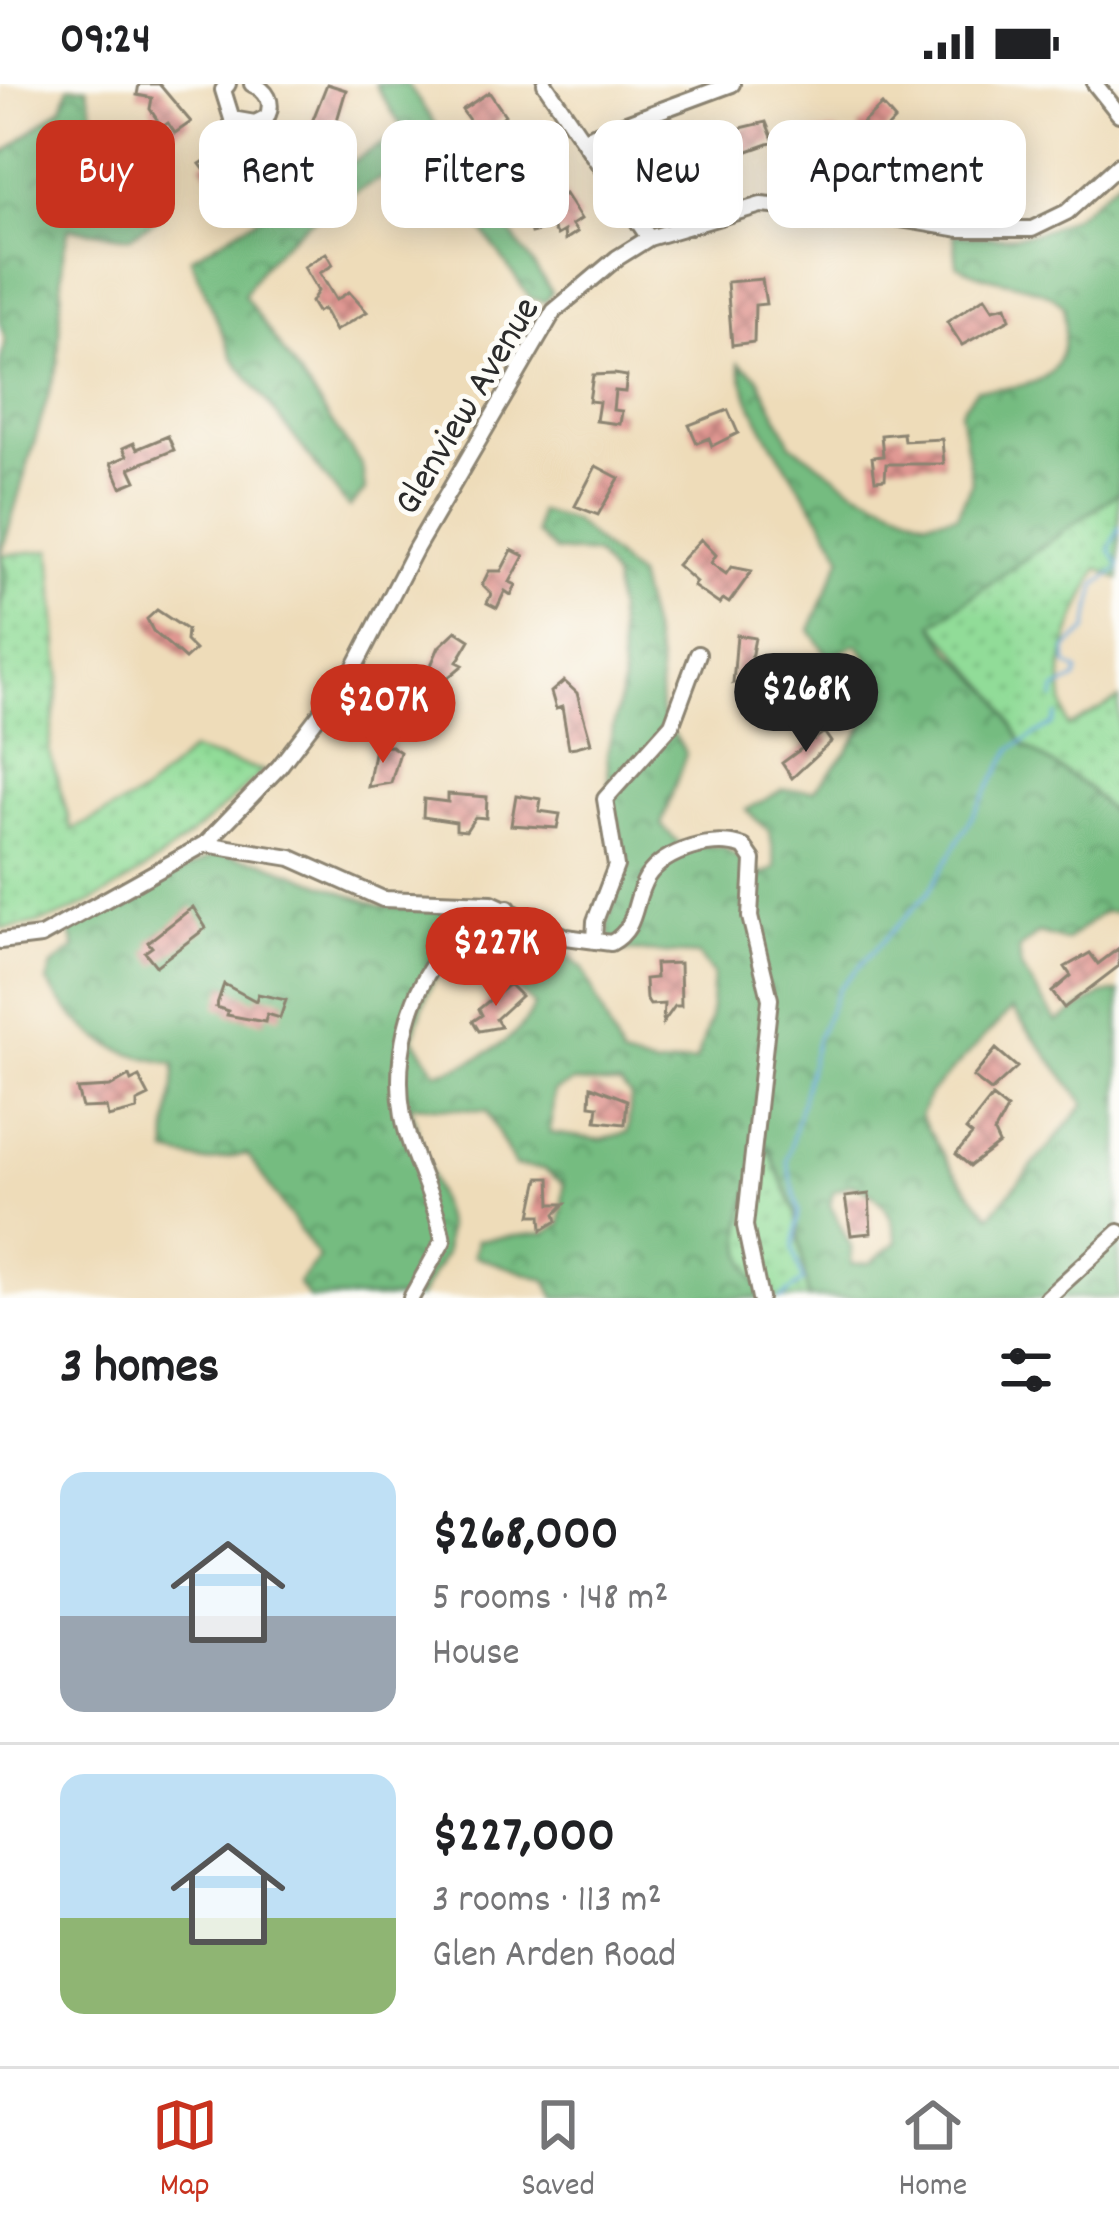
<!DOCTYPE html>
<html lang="en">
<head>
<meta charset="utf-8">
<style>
	:root { --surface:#fff; --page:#f6f6f6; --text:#202124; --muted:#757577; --line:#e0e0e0; --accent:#c8321e }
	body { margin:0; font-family:Dekko,sans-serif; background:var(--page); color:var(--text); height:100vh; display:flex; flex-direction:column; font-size:45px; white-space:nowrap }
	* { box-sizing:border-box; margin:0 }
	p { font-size:39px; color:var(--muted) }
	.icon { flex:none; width:66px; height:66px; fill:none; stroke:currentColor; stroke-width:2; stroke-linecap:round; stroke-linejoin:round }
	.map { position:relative; height:1214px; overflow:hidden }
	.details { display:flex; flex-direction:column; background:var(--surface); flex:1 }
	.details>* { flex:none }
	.hud { position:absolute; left:36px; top:36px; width:1047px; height:108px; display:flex; gap:24px }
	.price { position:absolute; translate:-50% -102px; padding:0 27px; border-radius:42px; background:var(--accent); color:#fff; font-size:39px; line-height:78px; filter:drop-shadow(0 3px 6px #0008) }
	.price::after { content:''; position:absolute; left:50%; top:72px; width:36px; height:27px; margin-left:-18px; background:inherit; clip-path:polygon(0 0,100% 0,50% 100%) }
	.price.current { background:#222; color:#fff }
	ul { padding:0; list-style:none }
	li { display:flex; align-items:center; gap:36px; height:300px; padding:0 60px }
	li+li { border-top:3px solid var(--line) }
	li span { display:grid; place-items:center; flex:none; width:336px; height:240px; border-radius:24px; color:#555 }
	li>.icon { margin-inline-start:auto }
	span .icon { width:144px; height:144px; fill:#fffc; stroke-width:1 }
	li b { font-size:51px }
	h2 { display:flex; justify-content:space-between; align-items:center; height:144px; padding:0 60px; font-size:51px }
	.tag { padding:0 42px; border-radius:24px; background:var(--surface); box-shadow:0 6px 30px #0003; font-size:42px; line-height:108px }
	.tag.current { background:var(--accent); color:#fff }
	.status { display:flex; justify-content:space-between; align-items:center; height:84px; padding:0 60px; background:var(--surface); direction:ltr }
	.status svg { height:33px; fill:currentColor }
	.tab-bar { display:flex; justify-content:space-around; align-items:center; height:168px; border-top:3px solid var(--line); background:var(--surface); font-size:33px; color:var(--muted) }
	.tab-bar a { display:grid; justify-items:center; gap:6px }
	.tab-bar .current { color:var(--accent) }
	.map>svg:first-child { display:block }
	.grass { fill:url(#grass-dots); stroke:#5e8462; stroke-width:3 }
	.forest { fill:url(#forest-crowns); stroke:#507456; stroke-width:3; fill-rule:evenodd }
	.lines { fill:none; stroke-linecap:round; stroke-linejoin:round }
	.stream { stroke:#65a8da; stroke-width:3 }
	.building { fill:url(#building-cross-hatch) }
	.minor-casing { stroke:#8c8472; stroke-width:20 }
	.minor { stroke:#fff; stroke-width:14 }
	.labels { text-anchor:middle; stroke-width:10; stroke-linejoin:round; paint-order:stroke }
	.street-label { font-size:39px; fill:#2b2b2b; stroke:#fdfcf7 }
</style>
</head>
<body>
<div class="status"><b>09:24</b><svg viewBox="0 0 49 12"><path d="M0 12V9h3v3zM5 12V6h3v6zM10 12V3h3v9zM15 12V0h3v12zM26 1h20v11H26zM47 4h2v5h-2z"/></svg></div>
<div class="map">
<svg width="1119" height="1214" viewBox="0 0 1119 1214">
	<defs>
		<pattern id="grass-dots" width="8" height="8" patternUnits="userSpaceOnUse" patternTransform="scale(3)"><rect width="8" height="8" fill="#91dc98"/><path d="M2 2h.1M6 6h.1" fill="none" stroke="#7dbd83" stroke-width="1.8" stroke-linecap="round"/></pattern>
		<pattern id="forest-crowns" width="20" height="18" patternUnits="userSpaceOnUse" patternTransform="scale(3)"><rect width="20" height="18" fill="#74bc80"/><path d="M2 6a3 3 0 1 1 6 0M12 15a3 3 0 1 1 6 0" fill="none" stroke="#5f9969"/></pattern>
		<pattern id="building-cross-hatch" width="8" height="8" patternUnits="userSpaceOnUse" patternTransform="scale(3)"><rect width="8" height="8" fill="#e09792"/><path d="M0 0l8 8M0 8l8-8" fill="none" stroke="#b67b77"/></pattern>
	</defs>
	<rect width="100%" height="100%" fill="#fdfcf7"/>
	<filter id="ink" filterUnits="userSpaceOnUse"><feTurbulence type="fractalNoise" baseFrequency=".00833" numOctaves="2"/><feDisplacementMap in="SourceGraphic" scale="24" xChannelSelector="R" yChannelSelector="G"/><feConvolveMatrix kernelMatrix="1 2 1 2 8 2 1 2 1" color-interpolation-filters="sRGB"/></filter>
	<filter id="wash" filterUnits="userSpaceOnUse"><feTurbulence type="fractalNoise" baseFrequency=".004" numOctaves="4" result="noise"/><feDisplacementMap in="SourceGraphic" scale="48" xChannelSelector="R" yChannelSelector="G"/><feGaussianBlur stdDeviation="2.7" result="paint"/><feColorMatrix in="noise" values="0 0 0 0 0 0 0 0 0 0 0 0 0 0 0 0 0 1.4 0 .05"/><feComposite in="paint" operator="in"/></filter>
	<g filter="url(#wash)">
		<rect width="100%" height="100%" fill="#eedcb9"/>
		<path class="grass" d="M1119 408V495L1098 484C1071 542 1051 579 1068 643L1119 615V737L1088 704 1023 660 997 613 933 540Z
			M51 466 60 591 49 666 72 746 142 711 191 667 264 687C199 746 91 844 0 844V529L8 492 1 471Z
			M767 1061 795 1127 808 1214H769C719 1167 748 1117 767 1061Z"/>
		<path class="forest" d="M375 0H407L552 208 545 218 530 214 445 92 420 76C354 105 279 146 244 211L362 382 365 406 349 424 233 274 191 174 404 47Z
			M69 3H87L96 42 161 132 130 153 69 144 63 169 58 278 1 471 8 492 0 529V283L5 255 0 238V72L62 23Z
			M1119 94V408L933 540 949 565 997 613 1023 660 1088 704 1119 737V828H1103L1066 857 1039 849 1019 865 1021 884 1057 938 1103 910 1119 908V1214H808L795 1127 768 1063C745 1116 722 1169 769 1214H555L546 1196 474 1172 477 1156 546 1149 561 1140 564 1100 544 1085 515 1082 487 1027 410 1021 447 1144 445 1170 419 1214H309L298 1199 319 1174 247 1070 205 1078 168 1069C165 1038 176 1012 175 980 109 968 85 953 47 898L52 882 75 864 69 845 216 770 260 777 380 822 445 827 539 849 583 885 622 974 656 983 696 977 710 936 713 890 698 871 612 866 608 839 626 779 611 719 607 670 623 601 614 495 596 470 555 467 536 449 539 427 573 437 637 493 659 579 661 629 686 670 661 741 680 760 723 763 763 791 776 784 770 748 746 726 783 706H814C847 671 905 606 856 560L829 574 810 546 842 472C812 409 750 347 739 279L757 292 791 360 854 405 926 436 957 431 972 398 960 327 977 305C1044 304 1070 295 1064 222 1040 196 995 202 957 181L954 150C1034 159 1060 150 1119 94ZM468 845 502 848 501 889 534 921C525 953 469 984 436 988L414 954C424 909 439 881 468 845ZM1012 925 1085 1020 990 1132 951 1084 920 1032 930 1009ZM574 998 620 1001 631 1012 628 1048 602 1056 550 1049 554 1007ZM851 1100C881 1109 892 1128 897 1158L870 1179 851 1180V1163L830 1121 833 1108Z"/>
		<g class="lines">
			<path class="stream" d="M1119 444 1110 465 1119 480
				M1054 615 1055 606 1076 595 1078 587 1067 581 1066 565 1087 546 1096 501 1119 484
				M781 1214 803 1197 793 1166 799 1127 787 1077 817 954 839 904 928 809 1012 664 1053 640 1057 631"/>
		</g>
		<g id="blocks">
			<path class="building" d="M139 0H159L191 38 175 49 168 39 162 43 150 25 152 14 137 11Z
				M327 0 346 6 330 60 306 53Z
				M489 8 505 31 481 53 462 26Z
				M882 21 895 36 877 55 893 72 883 80 859 54 863 50 857 44Z
				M766 38 774 58 734 72 724 48Z
				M830 47H839L840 71 814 72 815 85 802 86 800 50Z
				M522 54 548 91 539 96 553 116 565 110 581 135 572 141 577 148 565 156 564 147 557 151 552 144 531 149 527 131 544 126 518 90 512 85 499 95 487 77Z
				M684 58 686 63 702 58 707 73 670 85 672 93 661 96 658 89 651 91 645 71Z
				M983 65 1012 88 1000 109 964 97Z
				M217 69 228 86 235 87 257 73 268 90 236 113 222 110 200 80Z
				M326 169 333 181 320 189 336 216 349 208 367 228 335 247 323 225 317 228 311 218 318 207 304 183Z
				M762 195 766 220 755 221 754 258 732 261 727 198Z
				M985 213 993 225 1006 222 1010 235 962 261 947 238Z
				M614 290 627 292 625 308 615 307 613 326 622 327 620 340 596 337 599 318 589 317 593 291Z
				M728 326 738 349 712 362 709 354 697 359 689 341Z
				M903 349 904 357 942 355 944 380H886L885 395 875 396 872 373 883 372 881 351Z
				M168 352 174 366 130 384 136 397 121 403 111 379 127 372 123 364 134 359 137 365Z
				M596 382 619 394 598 431 575 422Z
				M701 455 716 471 711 479 726 490 731 483 752 487 729 519 723 515 719 520 693 502 696 498 677 481Z
				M512 466 524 472 510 498 516 501 511 511 505 507 497 524 487 519 491 510 482 501 489 487H501Z
				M157 526 187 546 186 557 195 566 185 575 153 547 147 535Z
				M456 547 470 556 457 578 463 581 437 603 425 595 439 563Z
				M737 551 755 554 746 600 733 599Z
				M564 597 577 609 591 659 576 663 569 664 562 623 556 625 551 608Z
				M824 648 831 658 792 694 782 679Z
				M391 662 400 668 391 699 368 703 375 663Z
				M448 710 487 713 486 734 475 733 466 747 456 746V738L423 733 424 715 448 718Z
				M516 711 541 715 539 727 560 730 557 744 511 741Z
				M193 823 206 844 156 882 145 868 152 863 148 858Z
				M1119 864V882L1064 924 1052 908 1071 892 1065 883 1090 869 1098 880Z
				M680 879 681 922H675L663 939 664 920 650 921 646 915 645 895 656 894 655 880Z
				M224 900 256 917 258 910 286 916 280 934 267 930 265 938 227 931 228 927 216 923Z
				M509 900 521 912 496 935 501 943 479 947 473 937 482 931 479 925Z
				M996 965 1017 983 991 1007 973 993Z
				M129 992 131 997 139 993 149 1012 137 1018V1026L108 1033 106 1023 82 1024 77 1005 110 1003Z
				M591 1002 627 1016 625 1040 596 1037 598 1022 590 1021Z
				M992 1013 1007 1025 994 1049 999 1060 970 1082 956 1070 972 1051 966 1046Z
				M539 1094H550L551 1120H565L555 1130 557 1137 542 1146 541 1131H531Z
				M869 1110 871 1149 851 1151 845 1113Z"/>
		</g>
	</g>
	<g filter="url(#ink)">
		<use href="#blocks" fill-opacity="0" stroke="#8c8472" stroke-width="3"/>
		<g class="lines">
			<g class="minor-casing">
				<path id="minor" d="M228 0 223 6 232 35 255 39 267 33C274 18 267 6 252 0
					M545 0 649 154
					M1095 0 1119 30
					M583 55 732 0
					M205 760 291 774 383 815 492 819 566 853 611 859C639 844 632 817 647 793 665 766 715 752 744 763L753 776 750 833 770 915 745 1142 760 1214
					M0 857 41 852 205 760 279 683 352 588 416 464 554 227 617 174 649 154 761 121 876 131 960 145H1032L1067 128 1119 81
					M594 857 595 837 616 782 605 715 672 640 698 570
					M411 1214 443 1157C436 1114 411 1075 403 1032 389 953 424 846 508 824
					M1047 1214 1119 1148"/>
			</g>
			<use href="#minor" class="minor"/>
		</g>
	</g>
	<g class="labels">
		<g class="street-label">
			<text transform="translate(464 320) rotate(-59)" y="14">Glenview Avenue</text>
		</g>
	</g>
</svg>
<b class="price current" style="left:806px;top:671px">$268K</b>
<b class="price" style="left:383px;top:682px">$207K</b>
<b class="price" style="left:496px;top:925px">$227K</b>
<div class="hud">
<a class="tag current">Buy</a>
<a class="tag">Rent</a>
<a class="tag">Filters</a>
<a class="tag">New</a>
<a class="tag">Apartment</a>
</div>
</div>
<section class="details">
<h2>3 homes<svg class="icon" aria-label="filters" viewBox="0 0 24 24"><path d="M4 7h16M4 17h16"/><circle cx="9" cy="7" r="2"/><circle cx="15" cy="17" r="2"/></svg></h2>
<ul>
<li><span style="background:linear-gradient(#bfe0f5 60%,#9aa5b1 0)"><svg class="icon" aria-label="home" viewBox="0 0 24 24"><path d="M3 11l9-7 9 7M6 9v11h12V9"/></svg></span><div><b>$268,000</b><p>5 rooms · 148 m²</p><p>House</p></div></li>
<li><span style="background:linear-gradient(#bfe0f5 60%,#8fb573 0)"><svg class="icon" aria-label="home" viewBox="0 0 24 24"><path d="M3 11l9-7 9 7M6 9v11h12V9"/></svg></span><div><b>$227,000</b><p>3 rooms · 113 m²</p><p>Glen Arden Road</p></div></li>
</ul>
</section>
<nav class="tab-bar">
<a class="current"><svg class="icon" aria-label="map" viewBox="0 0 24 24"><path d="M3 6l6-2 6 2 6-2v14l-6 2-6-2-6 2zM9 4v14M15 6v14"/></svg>Map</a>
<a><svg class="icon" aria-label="saved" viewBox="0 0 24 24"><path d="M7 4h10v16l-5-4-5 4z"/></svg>Saved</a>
<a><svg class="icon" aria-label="home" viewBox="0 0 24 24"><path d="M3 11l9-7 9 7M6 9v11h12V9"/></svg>Home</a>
</nav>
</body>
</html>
